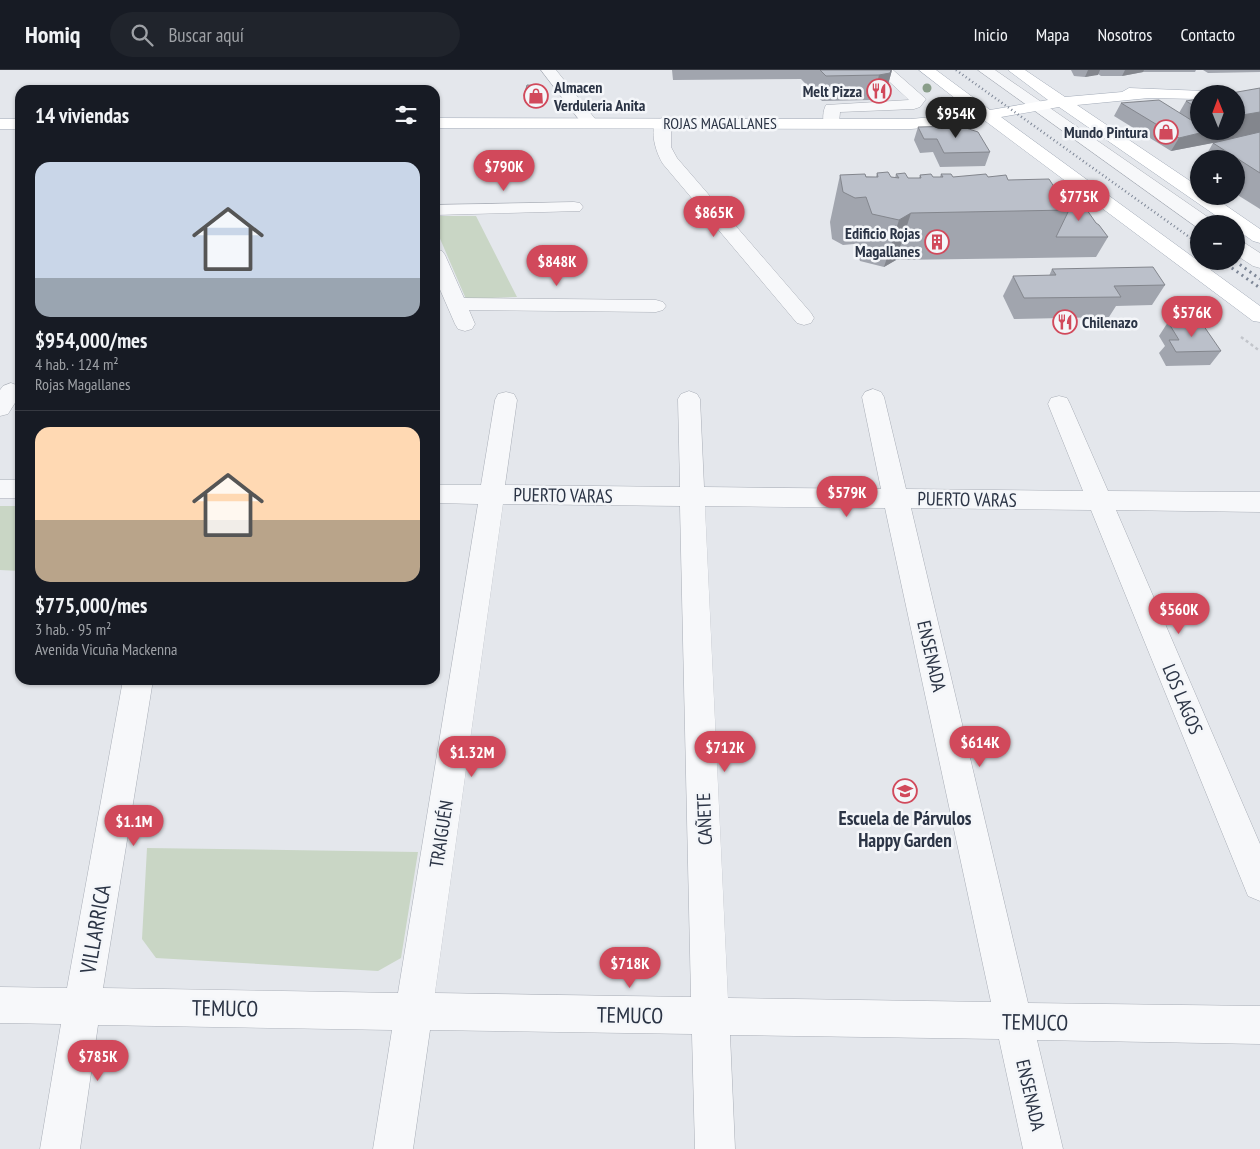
<!DOCTYPE html>
<html lang="es">
<head>
<meta charset="utf-8">
<style>
	:root { --surface:#171b24; --page:#20242c; --text:#f1f3f6; --muted:#9ea1a6; --line:#363941; --accent:#d1495b }
	body { margin:0; font-family:"PT Sans Narrow",sans-serif; background:var(--page); color:var(--text); height:100vh; display:flex; flex-direction:column; font-size:19px; white-space:nowrap }
	* { box-sizing:border-box; margin:0 }
	p { font-size:16px; color:var(--muted) }
	.icon { flex:none; width:28px; height:28px; fill:none; stroke:currentColor; stroke-width:2; stroke-linecap:round; stroke-linejoin:round }
	.map { position:relative; flex:1; overflow:hidden }
	.side { position:absolute; left:15px; top:15px; width:425px; height:600px; display:flex; flex-direction:column; background:var(--surface); border-radius:15px; box-shadow:0 1px 4px #0004 }
	.side>* { flex:none }
	.needle { width:32px; rotate:359deg }
	.buttons { position:absolute; left:1190px; top:15px; display:grid; gap:10px }
	.buttons a { display:grid; place-items:center; width:55px; height:55px; border-radius:50%; background:var(--surface); box-shadow:0 1px 4px #0004; font-size:25px }
	.price { position:absolute; translate:-50% -42px; padding:0 11px; border-radius:18px; background:var(--accent); color:#fff; font-size:16px; line-height:32px; filter:drop-shadow(0 1px 2px #0008) }
	.price::after { content:''; position:absolute; left:50%; top:30px; width:15px; height:11px; margin-left:-8px; background:inherit; clip-path:polygon(0 0,100% 0,50% 100%) }
	.price.on { background:#222; color:#fff }
	ul { padding:0; list-style:none }
	li { display:grid; align-content:center; gap:10px; height:265px; padding:0 20px }
	li+li { border-top:1px solid var(--line) }
	li span { display:grid; place-items:center; height:155px; border-radius:15px; color:#555 }
	li>.icon { margin-inline-start:auto }
	span .icon { width:90px; height:90px; fill:#fffc; stroke-width:1 }
	li b { font-size:21px }
	h2 { display:flex; justify-content:space-between; align-items:center; height:60px; padding:0 20px; font-size:21px }
	header { display:flex; align-items:center; gap:30px; box-sizing:border-box; height:70px; padding:0 25px; background:var(--surface); border-bottom:1px solid var(--line) }
	header strong { font-size:24px }
	nav { display:flex; gap:28px; margin-inline-start:auto; font-size:18px }
	.search { width:350px; height:45px; background:var(--page); display:flex; align-items:center; gap:12px; box-sizing:border-box; padding:0 18px; border-radius:28px; color:var(--muted); font-size:19px }
	.map>svg:first-child { display:block }
	.green { fill:#c9d6c5 }
	.lines { fill:none; stroke-linecap:round; stroke-linejoin:round }
	.minor-casing { stroke:#a9aeb7; stroke-width:1 }
	.major-casing { stroke:#a3abb8; stroke-width:1 }
	.path { stroke:#c2c5cb; stroke-width:2.5; stroke-dasharray:3 3; stroke-linecap:butt }
	.minor { fill:#f7f8fa; fill-rule:evenodd }
	.major { fill:#fff; fill-rule:evenodd }
	.rail-far1 { stroke:#7d8696; stroke-width:2.5; stroke-dasharray:1 3; stroke-linecap:butt }
	.rail { stroke:#7d8696; stroke-width:3; stroke-dasharray:2 4; stroke-linecap:butt }
	.tree { fill:#899d89 }
	.wall { fill:#a1a5ae }
	.shaded-wall { fill:#83868d }
	.building { fill:#bbc0ca; stroke:#83868d }
	.labels { text-anchor:middle; stroke-width:5; stroke-linejoin:round; paint-order:stroke }
	.far-poi-label { font-size:16px; font-weight:bold; fill:#2b3445; stroke:#f4f6f9; text-anchor:end }
	.far-street-label { font-size:16px; fill:#2b3445; stroke:#f4f6f9 }
	.street-label { font-size:19px; fill:#2b3445; stroke:#f4f6f9 }
	.poi-label { font-size:19px; font-weight:bold; fill:#2b3445; stroke:#f4f6f9 }
	.near-street-label { font-size:22px; fill:#2b3445; stroke:#f4f6f9 }
</style>
</head>
<body>
<header>
<strong>Homiq</strong>
<div class="search"><svg class="icon" aria-label="search" viewBox="0 0 24 24"><circle cx="10" cy="10" r="6"/><path d="M15 15l6 6"/></svg>Buscar aquí</div>
<nav><a>Inicio</a><a>Mapa</a><a>Nosotros</a><a>Contacto</a></nav>
</header>
<div class="map">
<svg width="1260" height="1079" viewBox="0 0 1260 1079">
	<rect width="100%" height="100%" fill="#e4e7ec"/>
	<path class="green" d="M435 146H476L517 227 466 229 435 157Z
		M0 436H20V501L0 500Z
		M147 778 418 782 401 888 378 901 156 888 142 869Z"/>
	<g class="lines">
		<g class="minor-casing">
			<path id="minor" d="M541 0H556L596 50 598 53 596 56H584Z
				M877 0H893L926 29 920 37 914 39 840 42 839 53 837 56H825C822 51 823 40 826 35L909 30Z
				M978 0H995L1212 150 1214 154H1199L1198 158Z
				M663 48 669 50 671 53V77L677 88 811 243 814 248 811 253 804 255 797 253 663 94C656 83 649 61 657 50Z
				M574 132 580 133 583 137 580 141 435 145V135Z
				M1236 170 1243 172 1260 183V198L1253 196 1236 185Z
				M435 179 442 181 445 185 464 228 656 230 663 232 666 236 663 240 656 242 469 240 475 254 472 259 465 261 458 259 455 254 435 208Z
				M11 313 19 316 20 325 8 344 0 346V320L3 316Z
				M873 319 881 322 884 327 906 419 1083 421 1048 334 1051 328 1059 326 1067 328 1070 334 1108 421 1260 422V442L1116 440 1260 774V831L1248 826 1091 440 911 438 1028 933 1260 936V974L1037 970 1063 1079H1023L999 969 730 965 735 1079H695L692 964 430 960 413 1079H373L392 960 98 955 80 1079H40L61 954 0 953V917L67 918 123 610H153L103 918 398 923 478 434 435 433V415H481L495 330 498 324 506 322 514 324 517 330 505 415 680 417 678 329 681 324 689 321 697 324 700 329 704 417 881 419 862 327 865 322ZM503 434 680 436 691 927 435 923ZM705 436 885 438 991 932 728 928Z
				M0 410H20V428H0Z"/>
		</g>
		<g class="major-casing">
			<path id="major" d="M919 0H936L990 40 1048 30 1008 0H1025L1065 27 1122 22 1129 18 1204 21 1207 24H1199V29L1149 28 1077 35 1199 117V126H1212L1260 159V173L1253 171 1236 159V154H1228L1059 37 1001 47 1260 236V252L1253 251 984 50 959 55 911 59 435 58V48L911 49 974 43Z
				M0 49H20V59H0Z"/>
		</g>
		<path class="path" d="M1241 267 1260 281"/>
		<use href="#minor" class="minor"/>
		<use href="#major" class="major"/>
		<path class="rail-far1" d="M956 0 1199 174"/>
		<path class="rail" d="M1222 191 1260 218
			M1235 191 1260 209"/>
	</g>
	<circle class="tree" cx="927" cy="18" r="4.5"/>
	<path class="wall" d="M672 0H892L886 22 884 28 873 30 822 31 801 9 673 10Z
		M1071 0H1196L1195 2H1143L1122 6H1101L1098 4 1085 7 1074 6Z
		M1203 0H1260V2L1208 3Z
		M1260 18V139L1236 124V89H1204L1213 73 1232 69 1171 81 1114 46 1121 33 1179 43 1186 31 1199 29V61H1236Z
		M545 23 546 30 543 33H525L524 26Z
		M918 57 990 82 985 96 940 97 933 82 920 83 914 70Z
		M877 103 891 107 895 108 896 104 908 108H919L920 105 933 107H940L941 104 953 107H988L1008 110 1062 130 1096 153 1108 167 1096 187 896 190 884 197 860 191 854 174 843 175 832 169 830 152 840 105 876 107Z
		M1052 199 1165 215 1152 235 1116 236 1109 247 1014 249 1003 226 1013 206H1049Z
		M1168 252 1221 281 1210 295 1166 296 1159 283 1165 276 1159 266Z"/>
	<path class="shaded-wall" d="M892 0 886 22 884 28 873 30 879 5Z
		M1088 0H1100L1098 5 1085 7Z
		M1125 0H1144L1143 2 1122 6Z
		M545 23 546 30 543 33 542 26Z
		M1260 42V64L1171 81 1179 68 1208 61H1236V46Z
		M911 143 896 190 884 197 899 150Z"/>
	<path class="building" d="M820 0H891L890 3 879 5 826 6Z
		M527 15 543 16 545 23 542 26H524Z
		M1260 18V42L1236 46V24H1226Z
		M1199 29V39L1186 31Z
		M1159 30 1199 55V61H1208L1179 68 1121 33Z
		M960 56 978 62 990 82 944 83 937 69H924L918 57Z
		M1260 62V103L1213 73Z
		M888 102 891 107 899 108 896 104 905 103 908 108H921L920 105 931 104 933 107H943L941 104H951L953 107 986 104 988 107 1006 105 1008 110 1049 109 1069 140 911 143 899 150 872 144 866 127 855 128 843 122 840 105 865 104 866 107H878L877 103Z
		M1062 130H1080L1096 153 1099 155 1108 167H1056L1069 140Z
		M1153 197 1165 215 1114 216 1121 227 1024 228 1013 206 1056 205 1052 199Z
		M1168 252H1201L1221 281 1176 282 1169 270H1179Z"/>
	<defs>
		<g id="restaurant-ring" transform="scale(1.25)"><circle r="9.5" fill="#f4f6f9" stroke="#d1495b" stroke-width="1.5"/><path d="M-5-6h1v4h1v-4h1v4h1v-4h1v5L-1.5 .5V6h-2V.5L-5-1ZM5-6V6H3V1.5H1.5Q1.5-4 5-6Z" fill="#d1495b"/></g>
		<g id="shop-ring" transform="scale(1.25)"><circle r="9.5" fill="#f4f6f9" stroke="#d1495b" stroke-width="1.5"/><path d="M-5-2.5h2.3a2.7 3.5 0 0 1 5.4 0H5L5.5 6h-11ZM-1.5-2.5h3a1.5 2.3 0 0 0-3 0Z" fill="#d1495b"/></g>
		<g id="building-ring" transform="scale(1.25)"><circle r="9.5" fill="#f4f6f9" stroke="#d1495b" stroke-width="1.5"/><path d="M-4-6H4V6H1V3H-1V6H-4ZM-2.5-4.3h1.7v1.8h-1.7ZM.8-4.3h1.7v1.8H.8ZM-2.5-1h1.7V.8h-1.7ZM.8-1h1.7V.8H.8Z" fill="#d1495b"/></g>
		<g id="school-ring" transform="scale(1.25)"><circle r="9.5" fill="#f4f6f9" stroke="#d1495b" stroke-width="1.5"/><path d="M0-5L7-2L0 1L-7-2ZM-4 1L0 2.5L4 1V4Q0 6-4 4Z" fill="#d1495b"/></g>
	</defs>
	<g fill-rule="evenodd">
		<use href="#restaurant-ring" x="879" y="21"/>
		<use href="#shop-ring" x="536" y="26"/>
		<use href="#shop-ring" x="1166" y="62"/>
		<use href="#building-ring" x="937" y="172"/>
		<use href="#restaurant-ring" x="1065" y="252"/>
		<use href="#school-ring" x="905" y="721"/>
	</g>
	<g class="labels">
		<g class="far-poi-label">
			<text x="554" y="23" text-anchor="start">Almacen<tspan x="554" dy="18">Verduleria Anita</tspan></text>
			<text x="862" y="27">Melt Pizza</text>
			<text x="1148" y="68">Mundo Pintura</text>
			<text x="920" y="169">Edificio Rojas<tspan x="920" dy="18">Magallanes</tspan></text>
			<text x="1082" y="258" text-anchor="start">Chilenazo</text>
		</g>
		<g class="far-street-label">
			<text x="720" y="59">ROJAS MAGALLANES</text>
		</g>
		<g class="street-label">
			<text transform="translate(563 425) rotate(1)" y="7">PUERTO VARAS</text>
			<text transform="translate(967 429) rotate(1)" y="7">PUERTO VARAS</text>
			<text transform="translate(932 586) rotate(77)" y="7">ENSENADA</text>
			<text transform="translate(1183 629) rotate(67)" y="7">LOS LAGOS</text>
			<text transform="translate(704 749) rotate(-92)" y="7">CAÑETE</text>
			<text transform="translate(441 764) rotate(-81)" y="7">TRAIGUÉN</text>
			<text transform="translate(1031 1025) rotate(77)" y="7">ENSENADA</text>
		</g>
		<g class="poi-label">
			<text x="905" y="755">Escuela de Párvulos<tspan x="905" dy="22">Happy Garden</tspan></text>
		</g>
		<g class="near-street-label">
			<text transform="translate(95 859) rotate(-80)" y="8">VILLARRICA</text>
			<text transform="translate(225 938) rotate(1)" y="8">TEMUCO</text>
			<text transform="translate(630 945) rotate(1)" y="8">TEMUCO</text>
			<text transform="translate(1035 952) rotate(1)" y="8">TEMUCO</text>
		</g>
	</g>
</svg>
<div class="buttons">
<a><svg class="needle" viewBox="-14 -14 28 28"><path d="M0-13l5 13h-10z" fill="#e53935"/><path d="M0 13l5-13h-10z" fill="#9ea1a6"/></svg></a>
<a>+</a>
<a>−</a>
</div>
<b class="price on" style="left:956px;top:69px">$954K</b>
<b class="price" style="left:504px;top:122px">$790K</b>
<b class="price" style="left:1079px;top:152px">$775K</b>
<b class="price" style="left:714px;top:168px">$865K</b>
<b class="price" style="left:557px;top:217px">$848K</b>
<b class="price" style="left:1192px;top:268px">$576K</b>
<b class="price" style="left:847px;top:448px">$579K</b>
<b class="price" style="left:1179px;top:565px">$560K</b>
<b class="price" style="left:980px;top:698px">$614K</b>
<b class="price" style="left:725px;top:703px">$712K</b>
<b class="price" style="left:472px;top:708px">$1.32M</b>
<b class="price" style="left:134px;top:777px">$1.1M</b>
<b class="price" style="left:630px;top:919px">$718K</b>
<b class="price" style="left:98px;top:1012px">$785K</b>
<section class="side">
<h2>14 viviendas<svg class="icon" aria-label="filters" viewBox="0 0 24 24"><path d="M4 7h16M4 17h16"/><circle cx="9" cy="7" r="2"/><circle cx="15" cy="17" r="2"/></svg></h2>
<ul>
<li><span style="background:linear-gradient(#c9d6e8 75%,#9aa5b1 0)"><svg class="icon" aria-label="home" viewBox="0 0 24 24"><path d="M3 11l9-7 9 7M6 9v11h12V9"/></svg></span><div><b>$954,000/mes</b><p>4 hab. · 124 m²</p><p>Rojas Magallanes</p></div></li>
<li><span style="background:linear-gradient(#ffd9b3 60%,#b9a48a 0)"><svg class="icon" aria-label="home" viewBox="0 0 24 24"><path d="M3 11l9-7 9 7M6 9v11h12V9"/></svg></span><div><b>$775,000/mes</b><p>3 hab. · 95 m²</p><p>Avenida Vicuña Mackenna</p></div></li>
</ul>
</section>
</div>
</body>
</html>
